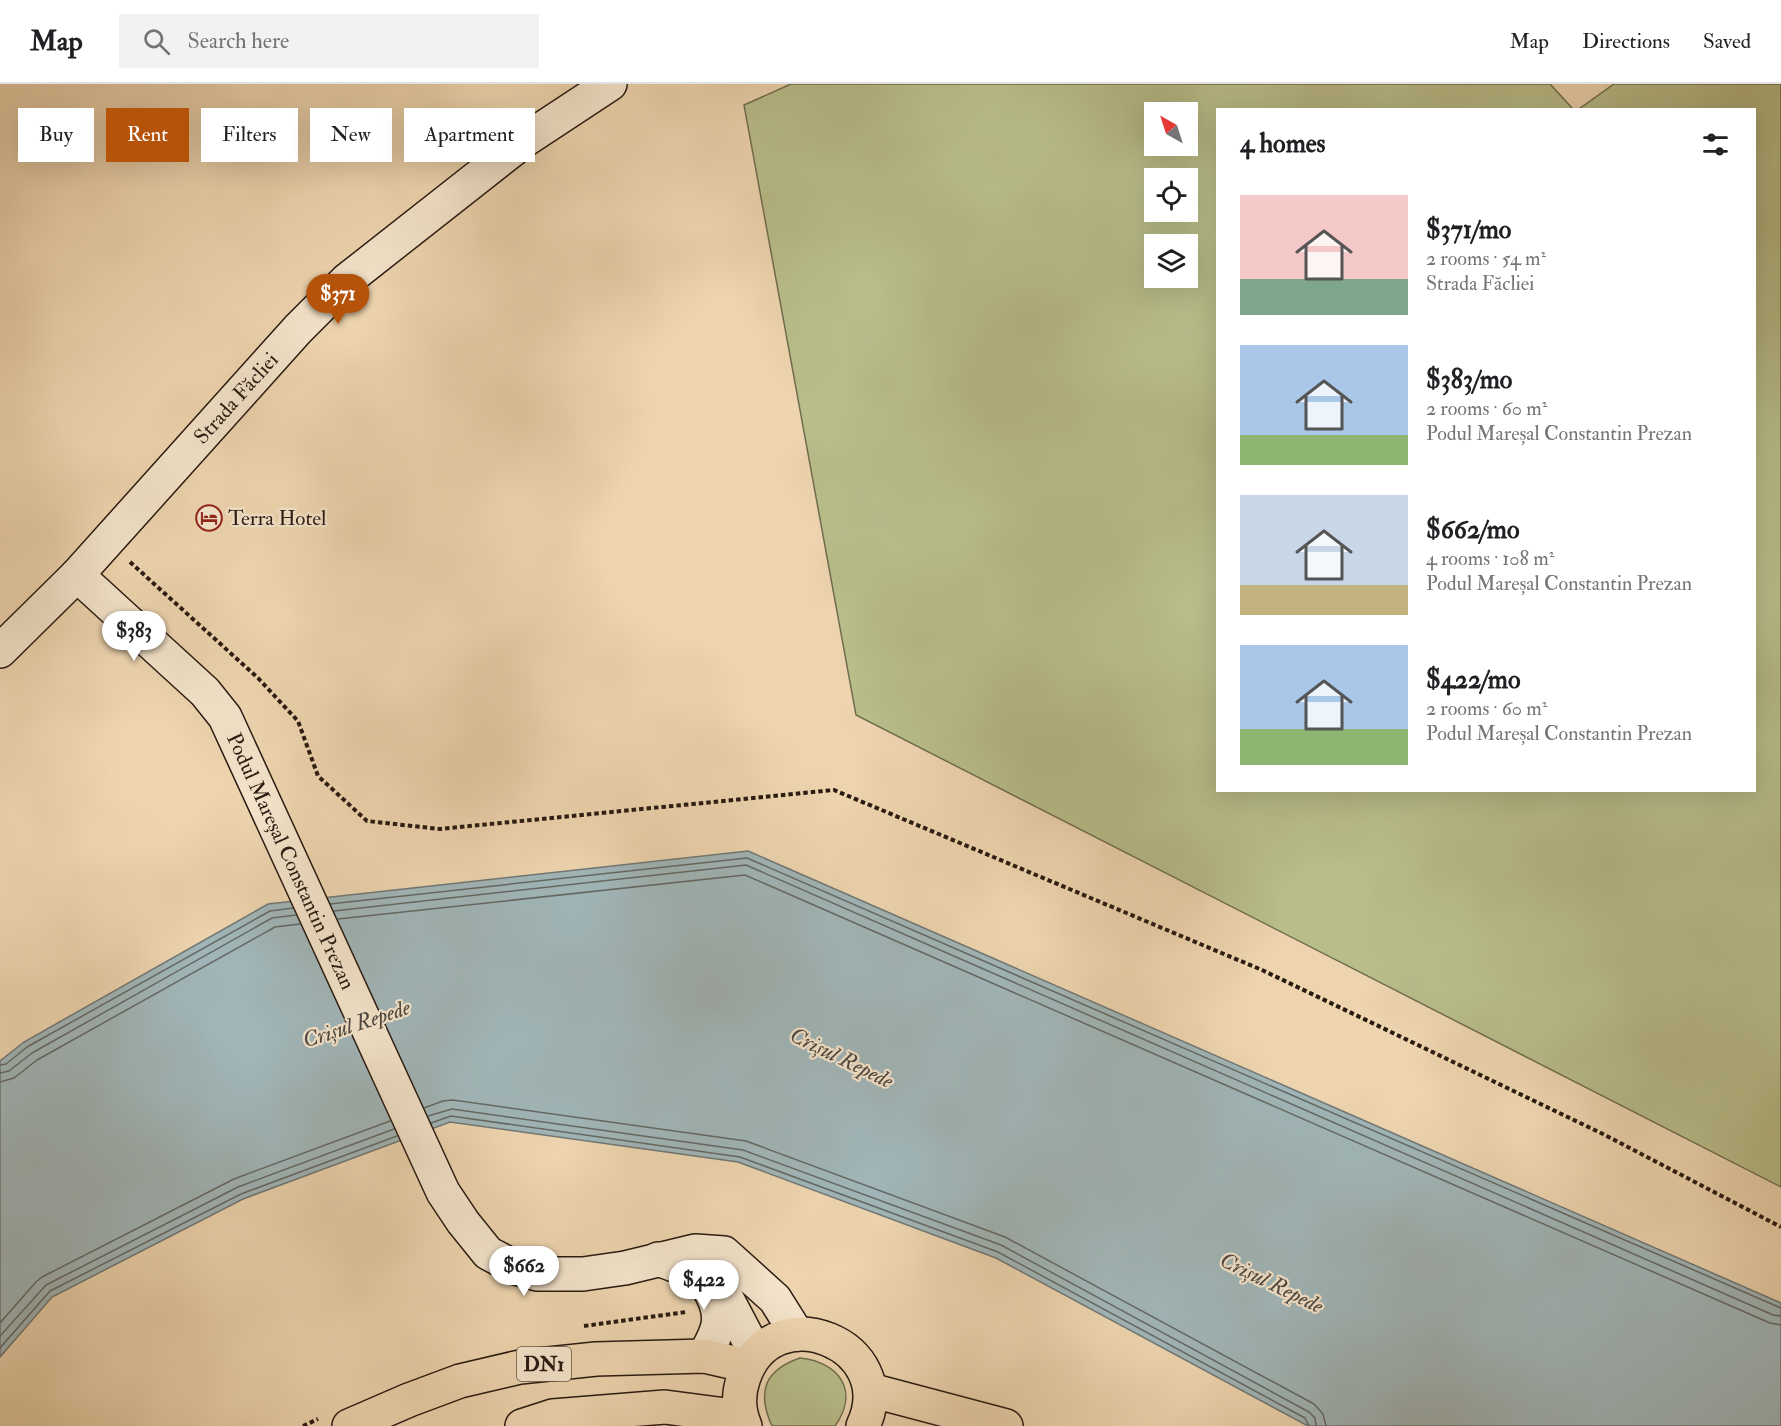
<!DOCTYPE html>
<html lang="en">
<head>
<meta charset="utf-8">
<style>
	:root { --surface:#fff; --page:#f2f2f2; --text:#202124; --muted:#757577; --line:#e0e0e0; --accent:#b45309 }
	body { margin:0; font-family:"IM FELL Double Pica",serif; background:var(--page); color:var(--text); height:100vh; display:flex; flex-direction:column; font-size:22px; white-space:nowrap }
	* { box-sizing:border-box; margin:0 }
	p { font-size:20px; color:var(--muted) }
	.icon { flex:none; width:33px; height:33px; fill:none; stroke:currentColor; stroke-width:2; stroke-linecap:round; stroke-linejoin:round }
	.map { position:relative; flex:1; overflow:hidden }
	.drawer { position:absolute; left:1216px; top:24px; width:540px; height:684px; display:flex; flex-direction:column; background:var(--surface); border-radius:0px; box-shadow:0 6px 24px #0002 }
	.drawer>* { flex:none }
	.guide { position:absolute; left:18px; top:24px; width:570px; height:54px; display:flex; gap:12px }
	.needle { width:39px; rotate:321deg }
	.controls { position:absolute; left:1144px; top:18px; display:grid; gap:12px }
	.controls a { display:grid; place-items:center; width:54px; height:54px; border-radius:0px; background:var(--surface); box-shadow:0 6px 24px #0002; font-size:30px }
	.price { position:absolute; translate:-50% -51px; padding:0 14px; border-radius:21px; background:#fff; color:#222; font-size:20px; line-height:39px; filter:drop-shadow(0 2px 3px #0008) }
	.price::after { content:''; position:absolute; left:50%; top:36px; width:18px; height:14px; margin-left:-9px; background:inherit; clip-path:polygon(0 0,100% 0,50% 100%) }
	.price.selected { background:var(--accent); color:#fff }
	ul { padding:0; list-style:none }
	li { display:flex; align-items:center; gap:18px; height:150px; padding:0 24px }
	li span { display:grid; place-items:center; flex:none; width:168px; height:120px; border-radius:0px; color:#555 }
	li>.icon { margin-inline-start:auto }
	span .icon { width:72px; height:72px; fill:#fffc; stroke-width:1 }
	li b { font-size:26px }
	h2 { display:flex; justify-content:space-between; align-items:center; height:72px; padding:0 24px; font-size:26px }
	.tag { padding:0 21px; border-radius:0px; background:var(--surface); box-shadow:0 6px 24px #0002; font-size:21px; line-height:54px }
	.tag.selected { background:var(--accent); color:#fff }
	header { display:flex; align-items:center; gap:36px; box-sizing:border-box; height:84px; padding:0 30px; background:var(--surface); border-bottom:2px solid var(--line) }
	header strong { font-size:28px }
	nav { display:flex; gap:33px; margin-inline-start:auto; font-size:21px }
	.search { width:420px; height:54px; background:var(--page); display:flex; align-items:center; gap:15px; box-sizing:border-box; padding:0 21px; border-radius:0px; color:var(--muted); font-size:22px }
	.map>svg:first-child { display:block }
	.green { fill:#b8bd8a; stroke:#706c4e; stroke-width:1.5; fill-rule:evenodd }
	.water { fill:#a0b5b7; stroke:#707775; stroke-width:1.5 }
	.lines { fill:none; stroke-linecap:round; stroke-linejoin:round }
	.shore { stroke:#646864; stroke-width:1.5 }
	.secondary-casing { stroke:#291a11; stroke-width:36 }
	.primary-casing { stroke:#291a11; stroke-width:36 }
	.path { stroke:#291a11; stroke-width:4; stroke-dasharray:4.5 3; stroke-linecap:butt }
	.secondary { stroke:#f3e3ca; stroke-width:33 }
	.primary { stroke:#edd4ae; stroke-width:33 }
	.labels { text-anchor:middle; stroke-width:4.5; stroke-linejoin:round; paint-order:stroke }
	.shield { fill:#f3e3ca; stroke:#665648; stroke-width:1.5 }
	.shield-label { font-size:20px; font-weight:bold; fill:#291a11 }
	.street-label { font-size:21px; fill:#291a11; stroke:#f3e3ca }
	.poi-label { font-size:21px; fill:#291a11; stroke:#f3e3ca; text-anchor:start }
	.water-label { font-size:22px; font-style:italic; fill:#4d4843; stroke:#f3e3ca }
</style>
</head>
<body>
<header>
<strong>Map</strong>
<div class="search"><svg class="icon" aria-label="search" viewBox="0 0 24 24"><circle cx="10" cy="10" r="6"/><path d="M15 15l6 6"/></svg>Search here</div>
<nav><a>Map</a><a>Directions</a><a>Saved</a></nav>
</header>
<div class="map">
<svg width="1781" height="1342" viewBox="0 0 1781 1342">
	<rect width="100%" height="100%" fill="#edd4ae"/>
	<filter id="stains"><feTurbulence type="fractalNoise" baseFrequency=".00333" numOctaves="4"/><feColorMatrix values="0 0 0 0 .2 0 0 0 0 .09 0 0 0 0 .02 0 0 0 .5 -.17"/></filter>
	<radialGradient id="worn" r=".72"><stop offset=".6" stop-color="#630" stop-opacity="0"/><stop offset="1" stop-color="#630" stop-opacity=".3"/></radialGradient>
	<path class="green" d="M791 0H1550L1573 25 1218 26V706H1755V26L1579 25 1614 0H1781V1103L856 631 744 21ZM1155 28H1188V62H1155ZM1155 94H1188V128H1155ZM1155 160H1188V194H1155Z
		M800 1274C839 1278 860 1307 835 1342H773L771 1340C757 1307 765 1286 800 1274Z"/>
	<path class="water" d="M748 767 1781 1219V1342H1308L996 1174 738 1078 450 1038 243 1115 52 1213 0 1273V977L24 958 268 820Z"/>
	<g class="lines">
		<path class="shore" d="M330 820 747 774 1781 1224
			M334 827 746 781 1773 1231 1781 1232
			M338 835 745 791 1770 1239 1781 1241
			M0 981 6 980 27 963 270 827 293 824
			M0 989 9 987 32 969 272 834 296 831
			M0 998 14 994 37 976 275 843 300 840
			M424 1024 443 1017 453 1016 746 1057 1005 1153 1314 1320 1323 1330 1326 1342
			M428 1032 452 1025 743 1066 1001 1161 1309 1328 1315 1334 1316 1342
			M431 1039 451 1032 740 1073 998 1168 1305 1334 1309 1342
			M0 1239 36 1198 42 1193 234 1095 390 1037
			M0 1252 46 1201 238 1103 394 1045
			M0 1264 50 1207 241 1110 397 1052"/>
		<g class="secondary-casing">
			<g id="secondary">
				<path id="s1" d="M77 491 205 608 225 633 443 1108 463 1138 488 1169 516 1184 537 1190H583L625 1184 695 1167 724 1169 775 1215 797 1250"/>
				<path id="s2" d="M0 567 77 491 298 245 347 196 525 56 610 0"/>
				<path d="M658 1175 701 1191 726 1213 756 1270"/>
				<path d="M704 1272C720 1245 725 1232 708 1203"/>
			</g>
		</g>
		<g class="primary-casing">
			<path id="primary" d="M870 1306 1006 1342
				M349 1342 409 1316 460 1297 520 1283 596 1275 704 1272 748 1282
				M522 1342 553 1332 665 1323 741 1333
				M745 1342C738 1326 738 1309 744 1293 773 1209 901 1261 863 1342"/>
		</g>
		<path class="path" d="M130 478 258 594 298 637 318 692 367 737 440 745 834 706 1262 886 1603 1050 1781 1143
			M584 1242 686 1228
			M303 1342 318 1335"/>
		<use href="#secondary" class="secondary"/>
		<use href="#primary" class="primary"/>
	</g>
	<defs>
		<g id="hotel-ring" transform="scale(1.35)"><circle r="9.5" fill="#f3e3ca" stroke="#8f2418" stroke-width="1.5"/><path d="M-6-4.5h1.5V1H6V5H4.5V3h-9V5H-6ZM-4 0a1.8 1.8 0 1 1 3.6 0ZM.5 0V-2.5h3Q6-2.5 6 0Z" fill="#8f2418"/></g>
	</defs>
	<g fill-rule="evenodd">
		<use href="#hotel-ring" x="209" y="434"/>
	</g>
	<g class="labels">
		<rect class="shield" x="517" y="1263" width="54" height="34" rx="4.5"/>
		<g class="shield-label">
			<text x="544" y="1287">DN1</text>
		</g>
		<g class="street-label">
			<text dy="7" stroke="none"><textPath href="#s2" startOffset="346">Strada Făcliei</textPath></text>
			<text dy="7" stroke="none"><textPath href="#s1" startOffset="364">Podul Mareșal Constantin Prezan</textPath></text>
		</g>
		<g class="poi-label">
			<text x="228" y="441">Terra Hotel</text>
		</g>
		<g class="water-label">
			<text transform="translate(356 939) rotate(-18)" y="8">Crișul Repede</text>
			<text transform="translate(842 973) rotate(26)" y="8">Crișul Repede</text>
			<text transform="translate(1272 1198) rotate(26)" y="8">Crișul Repede</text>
		</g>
	</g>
	<rect width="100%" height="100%" filter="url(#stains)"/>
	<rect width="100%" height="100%" fill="url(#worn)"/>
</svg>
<div class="controls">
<a><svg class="needle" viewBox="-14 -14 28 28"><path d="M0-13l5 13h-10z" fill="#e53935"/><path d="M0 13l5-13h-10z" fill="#757577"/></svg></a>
<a><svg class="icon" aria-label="locate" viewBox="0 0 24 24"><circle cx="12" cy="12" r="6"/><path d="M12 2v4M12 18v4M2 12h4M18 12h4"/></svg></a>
<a><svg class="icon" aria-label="layers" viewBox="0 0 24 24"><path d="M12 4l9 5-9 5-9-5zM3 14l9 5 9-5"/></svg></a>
</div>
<b class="price selected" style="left:338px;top:241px">$371</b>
<b class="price" style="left:134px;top:578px">$383</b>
<b class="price" style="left:524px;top:1213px">$662</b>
<b class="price" style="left:704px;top:1227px">$422</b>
<div class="guide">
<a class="tag">Buy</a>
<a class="tag selected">Rent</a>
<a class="tag">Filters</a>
<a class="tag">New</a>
<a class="tag">Apartment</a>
</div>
<section class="drawer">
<h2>4 homes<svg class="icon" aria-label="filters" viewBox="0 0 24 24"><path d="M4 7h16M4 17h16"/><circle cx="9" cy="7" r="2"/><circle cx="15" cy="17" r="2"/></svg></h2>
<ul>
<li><span style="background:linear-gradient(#f6c9c9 70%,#7fa58c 0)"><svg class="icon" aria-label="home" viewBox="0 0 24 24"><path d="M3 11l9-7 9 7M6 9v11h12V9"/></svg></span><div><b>$371/mo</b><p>2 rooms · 54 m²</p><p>Strada Făcliei</p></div></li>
<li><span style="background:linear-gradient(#a9c7e8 75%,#8fb573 0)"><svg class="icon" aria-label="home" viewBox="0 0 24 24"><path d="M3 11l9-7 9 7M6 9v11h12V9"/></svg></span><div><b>$383/mo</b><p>2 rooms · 60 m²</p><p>Podul Mareșal Constantin Prezan</p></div></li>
<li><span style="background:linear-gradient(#c9d6e8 75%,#c2b280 0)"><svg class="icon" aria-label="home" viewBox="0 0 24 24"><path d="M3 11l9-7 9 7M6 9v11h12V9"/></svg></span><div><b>$662/mo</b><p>4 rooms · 108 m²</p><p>Podul Mareșal Constantin Prezan</p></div></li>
<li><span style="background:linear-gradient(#a9c7e8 70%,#8fb573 0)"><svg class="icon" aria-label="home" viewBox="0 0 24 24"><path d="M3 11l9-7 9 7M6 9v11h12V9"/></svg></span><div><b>$422/mo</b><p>2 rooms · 60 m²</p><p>Podul Mareșal Constantin Prezan</p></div></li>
</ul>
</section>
</div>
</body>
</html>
